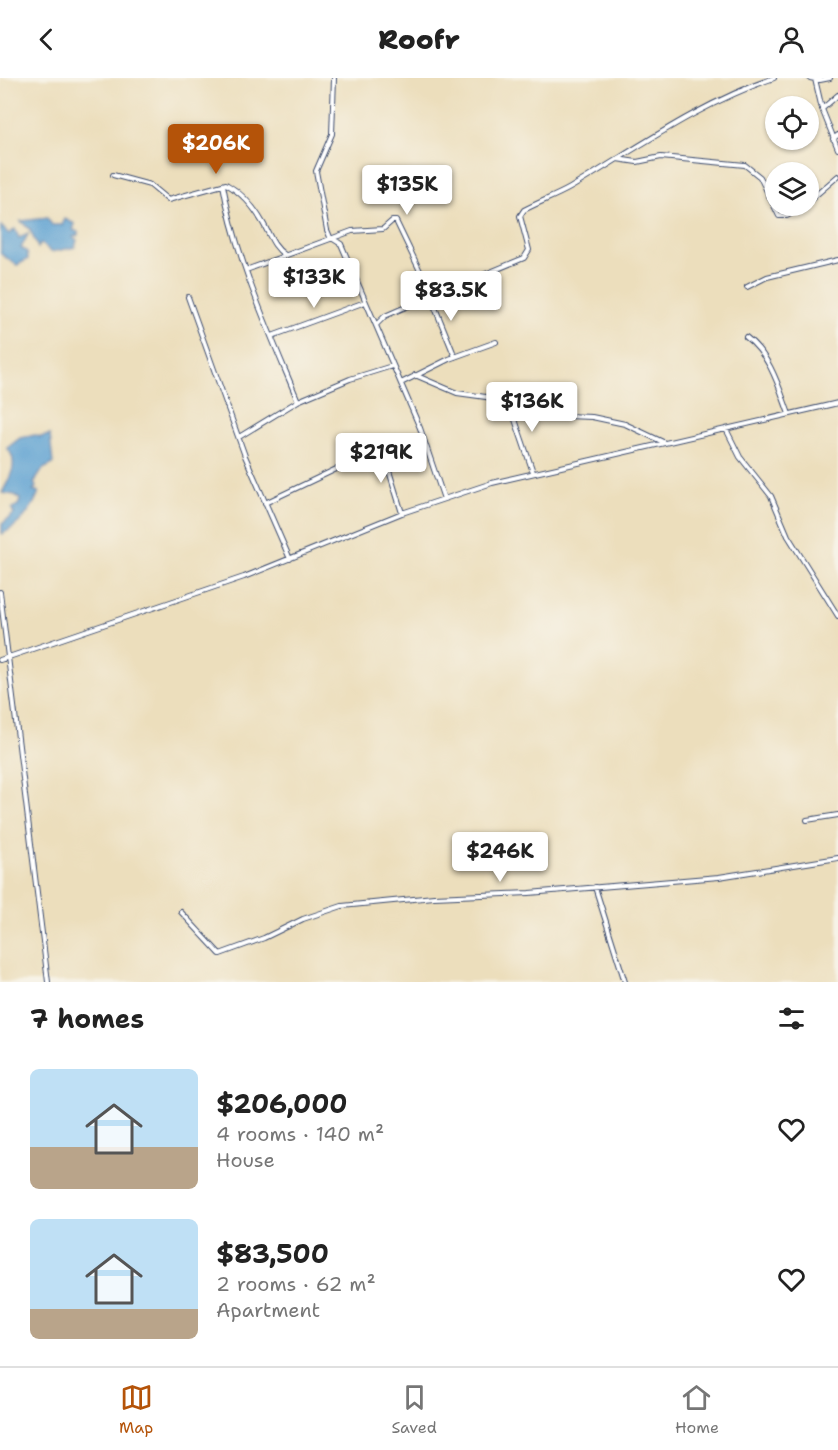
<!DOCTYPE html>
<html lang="en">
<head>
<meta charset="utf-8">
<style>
	:root { --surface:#fff; --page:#f2f2f2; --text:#222; --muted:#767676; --line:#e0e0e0; --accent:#b45309 }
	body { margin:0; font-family:"Shantell Sans",sans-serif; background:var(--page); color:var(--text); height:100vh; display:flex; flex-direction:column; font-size:22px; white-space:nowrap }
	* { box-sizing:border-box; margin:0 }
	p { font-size:20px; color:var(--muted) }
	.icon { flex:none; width:33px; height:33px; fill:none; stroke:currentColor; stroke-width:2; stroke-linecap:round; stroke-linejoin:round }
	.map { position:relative; height:904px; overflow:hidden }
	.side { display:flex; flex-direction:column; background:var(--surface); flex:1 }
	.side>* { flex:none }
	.controls { position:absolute; left:765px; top:18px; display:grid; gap:12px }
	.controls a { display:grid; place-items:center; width:54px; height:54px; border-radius:50%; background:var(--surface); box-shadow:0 2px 4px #0004; font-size:30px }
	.price { position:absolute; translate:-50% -51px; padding:0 14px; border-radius:6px; background:#fff; color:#222; font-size:20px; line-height:39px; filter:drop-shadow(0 2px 3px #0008) }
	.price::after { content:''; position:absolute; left:50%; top:36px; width:18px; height:14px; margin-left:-9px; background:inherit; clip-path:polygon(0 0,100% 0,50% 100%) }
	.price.current { background:var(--accent); color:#fff }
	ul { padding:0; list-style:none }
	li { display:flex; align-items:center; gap:18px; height:150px; padding:0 30px }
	li span { display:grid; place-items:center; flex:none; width:168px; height:120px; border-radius:9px; color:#555 }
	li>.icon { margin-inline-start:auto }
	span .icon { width:72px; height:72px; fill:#fffc; stroke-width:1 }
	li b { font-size:26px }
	h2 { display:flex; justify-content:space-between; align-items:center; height:72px; padding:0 30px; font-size:26px }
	header { display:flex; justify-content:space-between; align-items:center; height:78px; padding:0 30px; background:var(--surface); font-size:27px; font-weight:800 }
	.tab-bar { display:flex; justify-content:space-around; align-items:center; height:84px; border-top:2px solid var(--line); background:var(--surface); font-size:16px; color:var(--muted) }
	.tab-bar a { display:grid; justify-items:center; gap:3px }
	.tab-bar .current { color:var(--accent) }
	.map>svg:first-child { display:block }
	.water { fill:#5da1d2; stroke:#3c6898; stroke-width:1.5 }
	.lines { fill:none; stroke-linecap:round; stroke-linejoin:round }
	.minor-casing { stroke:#3a496c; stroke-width:6 }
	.minor { stroke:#fff; stroke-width:4 }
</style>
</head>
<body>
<header><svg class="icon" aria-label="back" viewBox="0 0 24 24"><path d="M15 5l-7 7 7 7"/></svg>Roofr<svg class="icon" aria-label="person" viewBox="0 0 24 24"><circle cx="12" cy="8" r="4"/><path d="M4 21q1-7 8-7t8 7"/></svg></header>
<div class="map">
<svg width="838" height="904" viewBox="0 0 838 904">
	<rect width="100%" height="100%" fill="#f7f3e8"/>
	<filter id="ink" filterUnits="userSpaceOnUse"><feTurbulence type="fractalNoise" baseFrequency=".0167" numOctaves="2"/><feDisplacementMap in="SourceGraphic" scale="12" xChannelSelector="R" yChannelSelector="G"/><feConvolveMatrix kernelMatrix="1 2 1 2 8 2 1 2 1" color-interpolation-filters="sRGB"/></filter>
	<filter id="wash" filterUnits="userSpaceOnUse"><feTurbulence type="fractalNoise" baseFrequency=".008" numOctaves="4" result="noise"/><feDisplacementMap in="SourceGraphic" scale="24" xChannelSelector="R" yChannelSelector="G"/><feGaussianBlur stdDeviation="1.35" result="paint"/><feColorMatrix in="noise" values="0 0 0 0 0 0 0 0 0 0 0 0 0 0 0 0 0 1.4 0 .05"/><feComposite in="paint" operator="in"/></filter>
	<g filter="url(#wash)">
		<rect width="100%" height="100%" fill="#ecdebc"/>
		<path class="water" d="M47 140 52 147H62L65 141 75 146 73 152 78 154V157L73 159 77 162 75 169 51 174 41 165 38 170 30 152 21 143Z
			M1 148 9 156 15 151 19 160 28 156 21 170 27 174 28 181 17 187 1 176Z
			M35 357 40 359 50 357 53 386 43 391 34 405 36 409 33 412 39 414C32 432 20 447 2 456V446L14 436 12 431 19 426 20 421 15 417 2 415C10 400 20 384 7 370L20 360Z"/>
	</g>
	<g filter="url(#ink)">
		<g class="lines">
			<g class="minor-casing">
				<path id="minor" d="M334 0 332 56 316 93 327 152 330 159 341 166 420 350 444 421
					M810 0 820 2 830 0
					M815 1 822 31 838 71
					M822 31 838 17
					M833 61 838 57
					M617 81 637 84 661 79 745 87 760 99 779 138H787L805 128
					M113 97 150 107 168 122 226 106C242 115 254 129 263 145 270 157 273 169 285 177
					M223 107C236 181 269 253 298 323
					M808 124 838 98
					M246 192 352 153 383 151 392 143H396L421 195 455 279
					M747 209 767 199 838 182
					M188 219 245 378 290 481
					M376 247 385 238 401 231 524 180 529 172 520 138 524 132C539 124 556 118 570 110 636 71 700 25 774 0
					M272 258 365 224
					M746 259C770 277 779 309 789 336
					M415 297 457 315 536 326 566 338 592 339 625 346 663 364
					M401 305 449 281 496 264
					M509 324 533 394
					M726 351 740 379 771 418 788 458 838 538
					M239 359 298 323 350 301 392 288
					M382 370 402 435
					M265 425 368 376 423 360
					M0 514 48 904
					M0 582 244 499 402 435 492 405 838 325
					M807 742 838 737
					M595 809 625 904
					M181 834 220 876 264 860 303 841 342 828 434 819 529 815 719 799 838 780"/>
			</g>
			<use href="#minor" class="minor"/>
		</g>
	</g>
</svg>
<div class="controls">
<a><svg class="icon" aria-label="locate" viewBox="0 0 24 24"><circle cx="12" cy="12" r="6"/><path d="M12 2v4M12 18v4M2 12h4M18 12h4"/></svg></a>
<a><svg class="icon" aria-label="layers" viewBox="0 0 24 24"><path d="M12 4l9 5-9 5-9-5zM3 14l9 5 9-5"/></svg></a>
</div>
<b class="price current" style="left:216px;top:97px">$206K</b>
<b class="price" style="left:407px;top:138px">$135K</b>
<b class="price" style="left:314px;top:231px">$133K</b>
<b class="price" style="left:451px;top:244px">$83.5K</b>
<b class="price" style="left:532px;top:355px">$136K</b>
<b class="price" style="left:381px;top:406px">$219K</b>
<b class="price" style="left:500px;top:805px">$246K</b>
</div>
<section class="side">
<h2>7 homes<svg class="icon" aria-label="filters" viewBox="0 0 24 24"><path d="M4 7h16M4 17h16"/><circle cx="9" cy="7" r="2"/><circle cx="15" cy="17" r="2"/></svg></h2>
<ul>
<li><span style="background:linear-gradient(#bfe0f5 65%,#b9a48a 0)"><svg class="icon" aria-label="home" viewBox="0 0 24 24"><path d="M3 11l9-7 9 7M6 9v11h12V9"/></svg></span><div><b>$206,000</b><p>4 rooms · 140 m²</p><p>House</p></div><svg class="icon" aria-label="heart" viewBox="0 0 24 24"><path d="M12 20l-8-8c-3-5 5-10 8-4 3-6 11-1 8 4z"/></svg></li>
<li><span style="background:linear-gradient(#bfe0f5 75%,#b9a48a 0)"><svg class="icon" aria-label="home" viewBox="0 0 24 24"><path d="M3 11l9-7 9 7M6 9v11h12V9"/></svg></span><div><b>$83,500</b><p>2 rooms · 62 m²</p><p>Apartment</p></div><svg class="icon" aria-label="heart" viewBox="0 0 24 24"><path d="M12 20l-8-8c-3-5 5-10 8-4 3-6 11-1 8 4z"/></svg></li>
</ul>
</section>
<nav class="tab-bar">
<a class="current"><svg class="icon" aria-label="map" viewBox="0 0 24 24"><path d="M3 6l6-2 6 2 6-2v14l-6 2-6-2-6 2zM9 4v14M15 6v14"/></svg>Map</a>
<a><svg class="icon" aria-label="saved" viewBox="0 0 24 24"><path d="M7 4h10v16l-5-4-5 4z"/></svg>Saved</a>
<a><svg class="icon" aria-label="home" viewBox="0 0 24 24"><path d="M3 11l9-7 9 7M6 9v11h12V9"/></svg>Home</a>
</nav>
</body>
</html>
